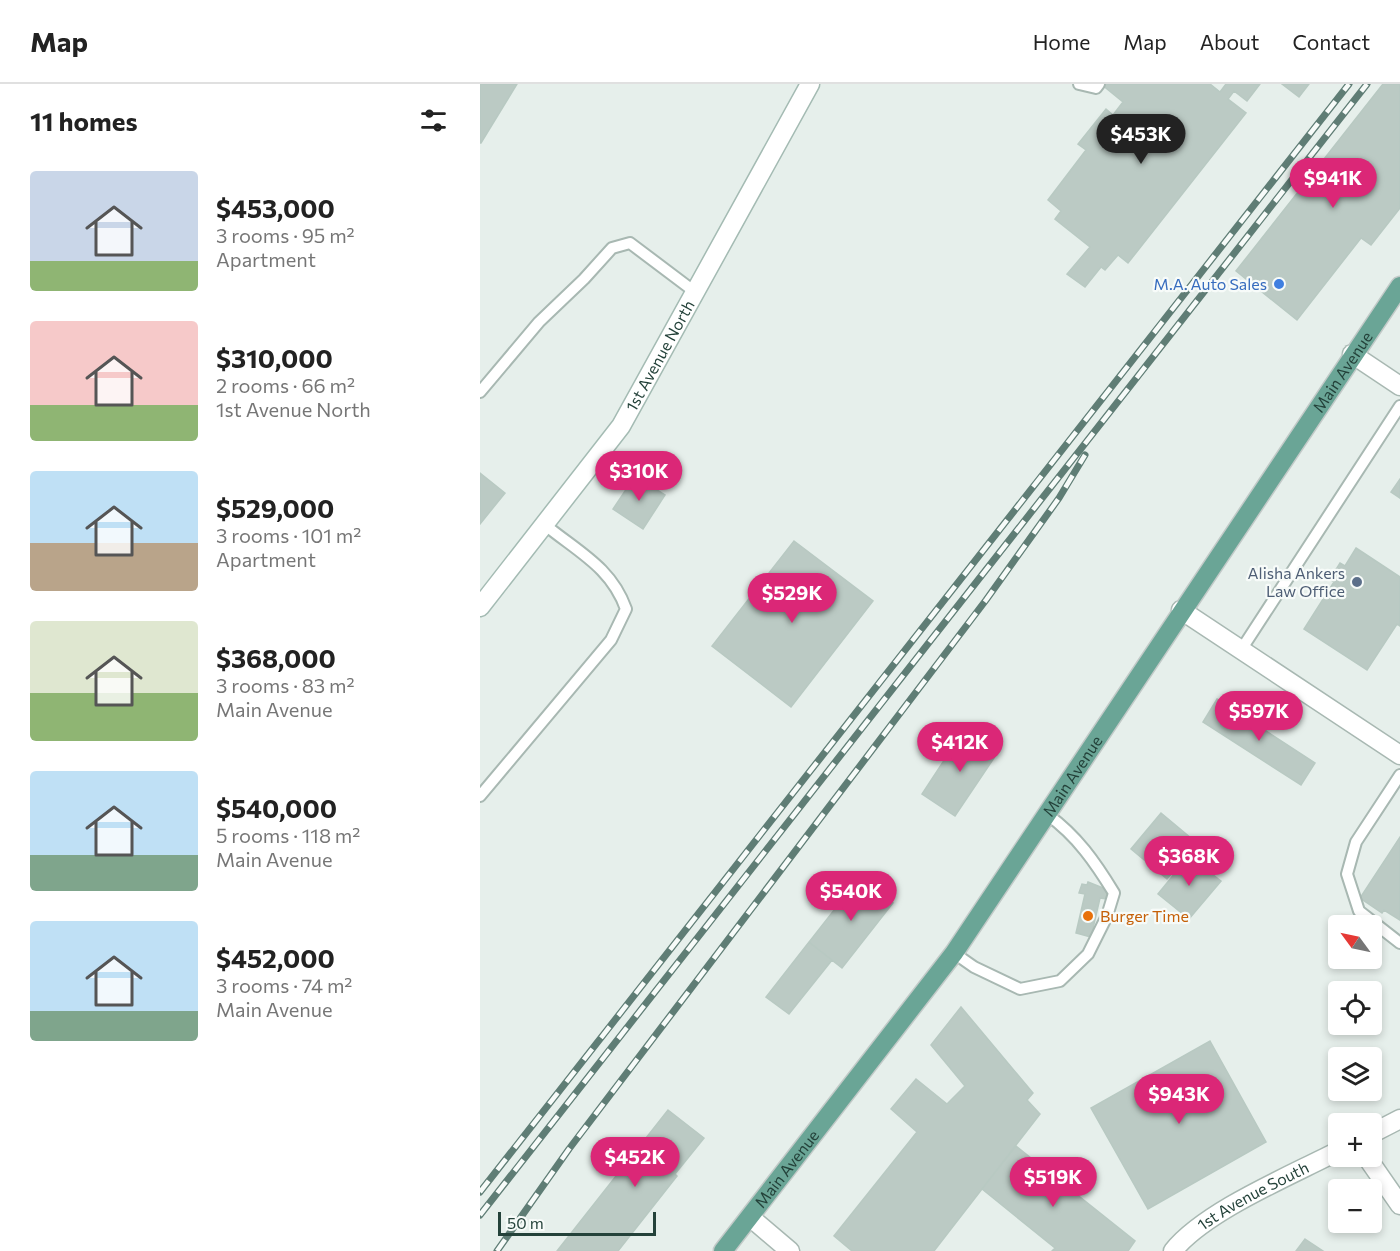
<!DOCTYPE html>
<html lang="en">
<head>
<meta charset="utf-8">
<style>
	:root { --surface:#fff; --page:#f6f6f6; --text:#222; --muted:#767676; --line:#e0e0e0; --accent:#db2777 }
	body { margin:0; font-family:Commissioner,sans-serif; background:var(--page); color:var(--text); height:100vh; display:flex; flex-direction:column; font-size:22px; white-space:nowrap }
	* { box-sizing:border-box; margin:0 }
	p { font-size:20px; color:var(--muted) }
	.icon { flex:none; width:33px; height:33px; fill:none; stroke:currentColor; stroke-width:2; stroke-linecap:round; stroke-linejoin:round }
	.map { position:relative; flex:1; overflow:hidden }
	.side { display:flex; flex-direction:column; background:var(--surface); width:480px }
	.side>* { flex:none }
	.needle { width:39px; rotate:303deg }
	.tools { position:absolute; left:848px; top:831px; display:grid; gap:12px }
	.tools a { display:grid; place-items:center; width:54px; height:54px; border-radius:6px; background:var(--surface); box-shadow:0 3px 9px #0003; font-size:30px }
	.scale { position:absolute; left:18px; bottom:15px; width:158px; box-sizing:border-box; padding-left:6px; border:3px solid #24423a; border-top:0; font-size:16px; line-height:21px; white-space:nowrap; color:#24423a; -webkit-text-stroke:4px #f7fbf9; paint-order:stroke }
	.price { position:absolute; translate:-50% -51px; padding:0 14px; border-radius:21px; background:var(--accent); color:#fff; font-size:20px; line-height:39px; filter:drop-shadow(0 2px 3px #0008) }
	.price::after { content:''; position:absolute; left:50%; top:36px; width:18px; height:14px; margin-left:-9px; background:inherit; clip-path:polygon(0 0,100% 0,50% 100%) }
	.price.current { background:#222; color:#fff }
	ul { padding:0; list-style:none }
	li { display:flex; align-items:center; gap:18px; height:150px; padding:0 30px }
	li span { display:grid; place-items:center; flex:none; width:168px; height:120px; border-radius:6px; color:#555 }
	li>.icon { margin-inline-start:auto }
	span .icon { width:72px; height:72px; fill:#fffc; stroke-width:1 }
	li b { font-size:26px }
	h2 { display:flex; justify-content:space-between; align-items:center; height:72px; padding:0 30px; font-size:26px }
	header { display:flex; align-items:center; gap:36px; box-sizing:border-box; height:84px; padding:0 30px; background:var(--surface); border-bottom:2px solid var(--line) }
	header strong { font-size:28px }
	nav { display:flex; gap:33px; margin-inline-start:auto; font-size:21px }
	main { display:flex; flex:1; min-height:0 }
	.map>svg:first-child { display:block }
	.building { fill:#bbcac4; stroke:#b8c9c2; stroke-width:1.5 }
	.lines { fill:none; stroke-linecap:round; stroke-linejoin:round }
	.lane-casing { stroke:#a8b8b2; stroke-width:14 }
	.street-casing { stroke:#a8b8b2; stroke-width:21 }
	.secondary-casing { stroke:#a4bbb3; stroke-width:21 }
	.primary-casing { stroke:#c2cac8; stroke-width:21 }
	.lane { stroke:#fff; stroke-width:10 }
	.street { stroke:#fff; stroke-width:18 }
	.secondary { stroke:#fff; stroke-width:18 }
	.primary { stroke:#6aa596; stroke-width:18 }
	.rail-casing { stroke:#5f7d75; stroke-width:7 }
	.rail { stroke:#f7fbf9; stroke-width:4.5; stroke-dasharray:14; stroke-linecap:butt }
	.shop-dot { fill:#3f7fe0; stroke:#f7fbf9; stroke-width:2 }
	.service-dot { fill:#5c6f8a; stroke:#f7fbf9; stroke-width:2 }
	.food-dot { fill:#e8710a; stroke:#f7fbf9; stroke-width:2 }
	.labels { text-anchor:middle; stroke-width:4.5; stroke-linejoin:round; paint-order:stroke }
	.shop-label { font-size:16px; fill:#366cbe; stroke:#f7fbf9; text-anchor:end }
	.street-label { font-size:16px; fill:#24423a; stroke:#f7fbf9 }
	.service-label { font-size:16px; fill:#4e5e75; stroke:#f7fbf9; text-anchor:end }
	.food-label { font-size:16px; fill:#c56008; stroke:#f7fbf9; text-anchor:start }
</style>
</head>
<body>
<header>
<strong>Map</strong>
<nav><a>Home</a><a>Map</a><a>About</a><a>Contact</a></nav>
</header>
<main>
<section class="side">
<h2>11 homes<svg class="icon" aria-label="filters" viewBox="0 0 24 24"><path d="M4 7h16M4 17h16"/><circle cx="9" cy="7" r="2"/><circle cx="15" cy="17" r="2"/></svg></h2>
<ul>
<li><span style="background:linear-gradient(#c9d6e8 75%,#8fb573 0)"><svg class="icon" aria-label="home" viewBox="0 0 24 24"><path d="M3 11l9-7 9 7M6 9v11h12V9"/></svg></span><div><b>$453,000</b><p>3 rooms · 95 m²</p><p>Apartment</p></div></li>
<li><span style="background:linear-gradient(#f6c9c9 70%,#8fb573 0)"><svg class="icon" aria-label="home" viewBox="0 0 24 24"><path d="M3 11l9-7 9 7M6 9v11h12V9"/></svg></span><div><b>$310,000</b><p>2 rooms · 66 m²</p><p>1st Avenue North</p></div></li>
<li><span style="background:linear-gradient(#bfe0f5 60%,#b9a48a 0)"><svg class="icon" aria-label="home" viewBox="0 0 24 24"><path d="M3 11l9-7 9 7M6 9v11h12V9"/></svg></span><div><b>$529,000</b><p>3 rooms · 101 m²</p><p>Apartment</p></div></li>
<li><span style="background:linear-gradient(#dfe7d0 60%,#8fb573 0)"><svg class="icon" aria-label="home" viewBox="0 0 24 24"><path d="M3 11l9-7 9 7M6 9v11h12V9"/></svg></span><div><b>$368,000</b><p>3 rooms · 83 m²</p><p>Main Avenue</p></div></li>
<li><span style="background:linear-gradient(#bfe0f5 70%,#7fa58c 0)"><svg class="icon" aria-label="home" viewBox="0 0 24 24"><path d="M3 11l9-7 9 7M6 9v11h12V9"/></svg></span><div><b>$540,000</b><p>5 rooms · 118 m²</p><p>Main Avenue</p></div></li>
<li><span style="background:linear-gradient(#bfe0f5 75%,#7fa58c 0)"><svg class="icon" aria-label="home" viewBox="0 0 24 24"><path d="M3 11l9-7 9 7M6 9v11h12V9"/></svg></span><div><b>$452,000</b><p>3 rooms · 74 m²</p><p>Main Avenue</p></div></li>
</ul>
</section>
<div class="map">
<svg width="920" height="1167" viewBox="0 0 920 1167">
	<rect width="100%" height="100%" fill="#e6efeb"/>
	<path class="building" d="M0 0H37L1 59H0Z
		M621 0H730L740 8 746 0H780L767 17 754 7 748 15 766 29 648 179 638 171 625 186 621 183 605 203 587 190 610 163 575 135 581 127 568 116 606 66 598 60 626 25 633 31 643 18Z
		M802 0H829L819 13Z
		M903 0H920V124L891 161 881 154 817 236 756 187Z
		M0 389 25 409 0 440Z
		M155 392 185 411 163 445 133 425Z
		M920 395V414L911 408Z
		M314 457 393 517 311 623 232 562Z
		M876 464 920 493V542L917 540 887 586 824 545 854 498 850 495 860 479 865 482Z
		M737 615 835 679 821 701 723 638Z
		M484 646 518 668 475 732 442 710Z
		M681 729 717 759 687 795 651 765Z
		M920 753V836L904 826 902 829 880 814Z
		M709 772 741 797 709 835 678 810Z
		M380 793 413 819 362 884 329 858Z
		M608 798 628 806 626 815 620 814 611 853 596 849 605 810 599 809 602 800 607 801Z
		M329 858 352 876 309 930 286 913Z
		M481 923 553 1009 547 1016 560 1030 454 1167H372L354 1152 437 1048 411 1025 436 995 467 1020 485 1002 451 961Z
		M730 957 786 1058 668 1125 611 1024Z
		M188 1026 224 1054 195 1090 197 1092 138 1167H77Z
		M536 1062 655 1157 648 1167H572L575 1164 502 1105Z
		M825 1155 843 1167H816Z"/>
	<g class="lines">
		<g class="lane-casing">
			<path id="lane" d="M599 0 616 4 619 0
				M0 308 59 238 104 195 132 164 150 159 215 208
				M761 566 920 322
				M920 691 876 758 867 790 879 827 920 859
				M0 712 131 556 146 525C131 483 98 468 64 440
				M474 869 494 883 540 905 580 897 608 870 627 832 634 809C615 778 597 752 568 731"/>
		</g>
		<g class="street-casing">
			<g id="street">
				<path d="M872 270 920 302"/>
				<path d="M701 526 920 671"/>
				<path d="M891 1050 920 1035"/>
				<path d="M886 1072 920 1121"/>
				<path d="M270 1133 310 1167"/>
				<path id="s1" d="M693 1167C725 1127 810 1092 858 1067"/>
			</g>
		</g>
		<g class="secondary-casing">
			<g id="secondary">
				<path id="s2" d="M0 523 141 342 330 0"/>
			</g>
		</g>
		<g class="primary-casing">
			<g id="primary">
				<path id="s3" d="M243 1167 474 869 920 202"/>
			</g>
		</g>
		<use href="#lane" class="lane"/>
		<use href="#street" class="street"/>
		<use href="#secondary" class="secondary"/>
		<use href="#primary" class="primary"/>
		<g class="rail-casing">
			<path id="rail" d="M0 1108 869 0
				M0 1131 887 0
				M17 1167 89 1065 506 516 579 414 605 371"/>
		</g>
		<use href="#rail" class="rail"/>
	</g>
	<circle class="shop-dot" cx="799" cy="200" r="6"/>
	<circle class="service-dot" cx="877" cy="498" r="6"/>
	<circle class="food-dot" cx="608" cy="832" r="6"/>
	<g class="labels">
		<g class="shop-label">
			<text x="787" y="206">M.A. Auto Sales</text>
		</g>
		<g class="street-label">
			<text dy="6" stroke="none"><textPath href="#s2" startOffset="310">1st Avenue North</textPath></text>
			<text dy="6" stroke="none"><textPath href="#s3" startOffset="1076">Main Avenue</textPath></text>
			<text dy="6" stroke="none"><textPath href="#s3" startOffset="590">Main Avenue</textPath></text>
			<text dy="6" stroke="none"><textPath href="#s3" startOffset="104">Main Avenue</textPath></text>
			<text dy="6" stroke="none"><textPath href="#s1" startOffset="98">1st Avenue South</textPath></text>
		</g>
		<g class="service-label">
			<text x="865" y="495">Alisha Ankers<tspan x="865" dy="18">Law Office</tspan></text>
		</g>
		<g class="food-label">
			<text x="620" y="838">Burger Time</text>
		</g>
	</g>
</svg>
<div class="tools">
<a><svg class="needle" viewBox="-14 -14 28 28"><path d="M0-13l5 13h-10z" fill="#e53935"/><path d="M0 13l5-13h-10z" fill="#767676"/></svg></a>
<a><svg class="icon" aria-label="locate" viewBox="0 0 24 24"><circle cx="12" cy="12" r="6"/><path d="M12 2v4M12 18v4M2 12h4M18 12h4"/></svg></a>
<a><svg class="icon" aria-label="layers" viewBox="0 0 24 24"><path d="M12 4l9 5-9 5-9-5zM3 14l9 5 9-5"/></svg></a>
<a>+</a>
<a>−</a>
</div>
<div class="scale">50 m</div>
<b class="price current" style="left:661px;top:81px">$453K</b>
<b class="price" style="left:853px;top:125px">$941K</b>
<b class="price" style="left:159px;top:418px">$310K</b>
<b class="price" style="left:312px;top:540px">$529K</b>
<b class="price" style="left:779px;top:658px">$597K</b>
<b class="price" style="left:480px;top:689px">$412K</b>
<b class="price" style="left:709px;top:803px">$368K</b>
<b class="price" style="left:371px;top:838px">$540K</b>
<b class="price" style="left:699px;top:1041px">$943K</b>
<b class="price" style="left:155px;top:1104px">$452K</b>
<b class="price" style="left:573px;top:1124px">$519K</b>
</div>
</main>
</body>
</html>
